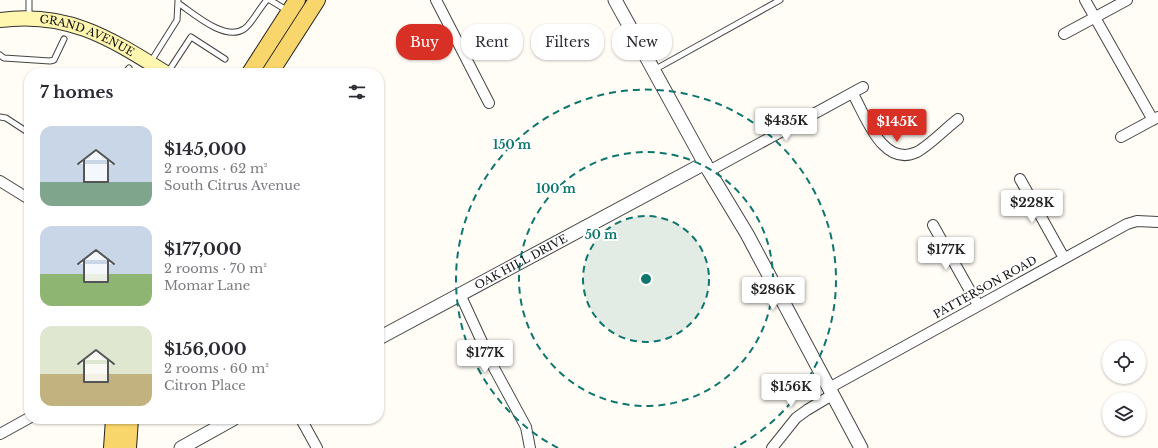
<!DOCTYPE html>
<html lang="en">
<head>
<meta charset="utf-8">
<style>
	:root { --surface:#fff; --page:#f7f7f7; --text:#2b2b33; --muted:#7c7c81; --accent:#d93025 }
	body { margin:0; font-family:"Libre Baskerville",serif; background:var(--page); color:var(--text); height:100vh; display:flex; flex-direction:column; font-size:15px; white-space:nowrap }
	* { box-sizing:border-box; margin:0 }
	p { font-size:13px; color:var(--muted) }
	.icon { flex:none; width:22px; height:22px; fill:none; stroke:currentColor; stroke-width:2; stroke-linecap:round; stroke-linejoin:round }
	.map { position:relative; flex:1; overflow:hidden }
	.drawer { position:absolute; left:24px; top:68px; width:360px; height:356px; display:flex; flex-direction:column; background:var(--surface); border-radius:16px; box-shadow:0 1px 3px #0004 }
	.drawer>* { flex:none }
	.banner { position:absolute; left:396px; top:24px; width:380px; height:36px; display:flex; gap:8px }
	.controls { position:absolute; left:1102px; top:340px; display:grid; gap:8px }
	.controls a { display:grid; place-items:center; width:44px; height:44px; border-radius:50%; background:var(--surface); box-shadow:0 1px 3px #0004; font-size:20px }
	.price { position:absolute; translate:-50% -34px; padding:0 9px; border-radius:4px; background:#fff; color:#222; font-size:13px; line-height:26px; filter:drop-shadow(0 1px 2px #0008) }
	.price::after { content:''; position:absolute; left:50%; top:24px; width:12px; height:9px; margin-left:-6px; background:inherit; clip-path:polygon(0 0,100% 0,50% 100%) }
	.price.current { background:var(--accent); color:#fff }
	ul { padding:0; list-style:none }
	li { display:flex; align-items:center; gap:12px; height:100px; padding:0 16px }
	li span { display:grid; place-items:center; flex:none; width:112px; height:80px; border-radius:12px; color:#555 }
	li>.icon { margin-inline-start:auto }
	span .icon { width:48px; height:48px; fill:#fffc; stroke-width:1 }
	li b { font-size:17px }
	h2 { display:flex; justify-content:space-between; align-items:center; height:48px; padding:0 16px; font-size:17px }
	.tag { padding:0 14px; border-radius:16px; background:var(--surface); box-shadow:0 1px 3px #0004; font-size:14px; line-height:36px }
	.tag.current { background:var(--accent); color:#fff }
	.map>svg:first-child { display:block }
	.lines { fill:none; stroke-linecap:round; stroke-linejoin:round }
	.service-casing { stroke:#444; stroke-width:7 }
	.minor-casing { stroke:#444; stroke-width:12 }
	.tertiary-casing { stroke:#444; stroke-width:15 }
	.secondary-casing { stroke:#333; stroke-width:16 }
	.primary-casing { stroke:#222; stroke-width:18 }
	.service { stroke:#fff; stroke-width:5 }
	.minor { stroke:#fff; stroke-width:10 }
	.tertiary { stroke:#fff; stroke-width:13 }
	.secondary { stroke:#fff6b0; stroke-width:14 }
	.primary { stroke:#f9d66b; stroke-width:16 }
	.ring { fill:none; stroke:#0f766e; stroke-width:2; stroke-dasharray:7 5 }
	.labels { text-anchor:middle; stroke-width:4; stroke-linejoin:round; paint-order:stroke }
	.street-label { font-size:11px; fill:#111; stroke:#fff }
	.centre { fill:#0f766e; stroke:#fff; stroke-width:2 }
	.ring-label { font-size:12px; text-anchor:middle; font-weight:bold; fill:#0f766e; stroke:#fff; stroke-width:4; stroke-linejoin:round; paint-order:stroke }
</style>
</head>
<body>
<div class="map">
<svg width="1158" height="448" viewBox="0 0 1158 448">
	<rect width="100%" height="100%" fill="#fffdf5"/>
	<g class="lines">
		<g class="service-casing">
			<path id="service" d="M270 0 288 11
				M178 3C193 13 225 42 244 29 251 25 260 7 267 0
				M29 18V0
				M0 55 4 58 50 61 54 60 64 39
				M150 63 177 20 178 1
				M654 70 780 0
				M168 72 191 37 225 59
				M125 73 129 68
				M0 117 6 118 29 133"/>
		</g>
		<g class="minor-casing">
			<path id="minor" d="M436 0 489 103
				M1085 0 1153 120
				M1064 34 1127 0
				M853 94C866 117 883 168 917 152 930 145 946 128 958 119
				M1121 137 1158 117
				M709 171 863 87
				M1020 179 1064 258
				M0 181 29 199
				M933 225 978 305
				M460 294 494 368 526 427 530 448
				M829 388 1127 224 1137 221 1158 222
				M301 419 317 448
				M0 434 29 418
				M772 448 796 418 807 410 832 395"/>
		</g>
		<g class="tertiary-casing">
			<g id="tertiary">
				<path d="M615 0 709 171 747 234 861 448"/>
				<path id="s1" d="M379 338 705 163"/>
				<path d="M181 448 233 419"/>
			</g>
		</g>
		<g class="secondary-casing">
			<g id="secondary">
				<path id="s2" d="M0 20C69 11 111 39 166 73"/>
			</g>
		</g>
		<g class="primary-casing">
			<path id="primary" d="M250 73 297 0
				M270 73 317 0
				M112 448 114 419
				M128 448 130 419"/>
		</g>
		<use href="#service" class="service"/>
		<use href="#minor" class="minor"/>
		<use href="#tertiary" class="tertiary"/>
		<use href="#secondary" class="secondary"/>
		<use href="#primary" class="primary"/>
	</g>
	<circle cx="646" cy="279" r="63" fill="#0f766e" fill-opacity=".12"/>
	<g class="ring">
		<circle cx="646" cy="279" r="63"/>
		<circle cx="646" cy="279" r="127"/>
		<path d="M558 448A190 190 0 1 1 734 448"/>
	</g>
	<g class="labels">
		<g class="street-label">
			<text dy="4" stroke="none"><textPath href="#s2" startOffset="90">GRAND AVENUE</textPath></text>
			<text dy="4" stroke="none"><textPath href="#s1" startOffset="161">OAK HILL DRIVE</textPath></text>
			<text transform="translate(985 287) rotate(-29)" y="4">PATTERSON ROAD</text>
		</g>
	</g>
	<circle cx="646" cy="279" r="6" class="centre"/>
	<g class="ring-label">
		<text x="512" y="149">150 m</text>
		<text x="556" y="193">100 m</text>
		<text x="601" y="239">50 m</text>
	</g>
</svg>
<div class="controls">
<a><svg class="icon" aria-label="locate" viewBox="0 0 24 24"><circle cx="12" cy="12" r="6"/><path d="M12 2v4M12 18v4M2 12h4M18 12h4"/></svg></a>
<a><svg class="icon" aria-label="layers" viewBox="0 0 24 24"><path d="M12 4l9 5-9 5-9-5zM3 14l9 5 9-5"/></svg></a>
</div>
<b class="price" style="left:786px;top:142px">$435K</b>
<b class="price current" style="left:897px;top:143px">$145K</b>
<b class="price" style="left:1032px;top:224px">$228K</b>
<b class="price" style="left:946px;top:271px">$177K</b>
<b class="price" style="left:773px;top:311px">$286K</b>
<b class="price" style="left:485px;top:374px">$177K</b>
<b class="price" style="left:791px;top:408px">$156K</b>
<div class="banner">
<a class="tag current">Buy</a>
<a class="tag">Rent</a>
<a class="tag">Filters</a>
<a class="tag">New</a>
</div>
<section class="drawer">
<h2>7 homes<svg class="icon" aria-label="filters" viewBox="0 0 24 24"><path d="M4 7h16M4 17h16"/><circle cx="9" cy="7" r="2"/><circle cx="15" cy="17" r="2"/></svg></h2>
<ul>
<li><span style="background:linear-gradient(#c9d6e8 70%,#7fa58c 0)"><svg class="icon" aria-label="home" viewBox="0 0 24 24"><path d="M3 11l9-7 9 7M6 9v11h12V9"/></svg></span><div><b>$145,000</b><p>2 rooms · 62 m²</p><p>South Citrus Avenue</p></div></li>
<li><span style="background:linear-gradient(#c9d6e8 60%,#8fb573 0)"><svg class="icon" aria-label="home" viewBox="0 0 24 24"><path d="M3 11l9-7 9 7M6 9v11h12V9"/></svg></span><div><b>$177,000</b><p>2 rooms · 70 m²</p><p>Momar Lane</p></div></li>
<li><span style="background:linear-gradient(#dfe7d0 60%,#c2b280 0)"><svg class="icon" aria-label="home" viewBox="0 0 24 24"><path d="M3 11l9-7 9 7M6 9v11h12V9"/></svg></span><div><b>$156,000</b><p>2 rooms · 60 m²</p><p>Citron Place</p></div></li>
</ul>
</section>
</div>
</body>
</html>
